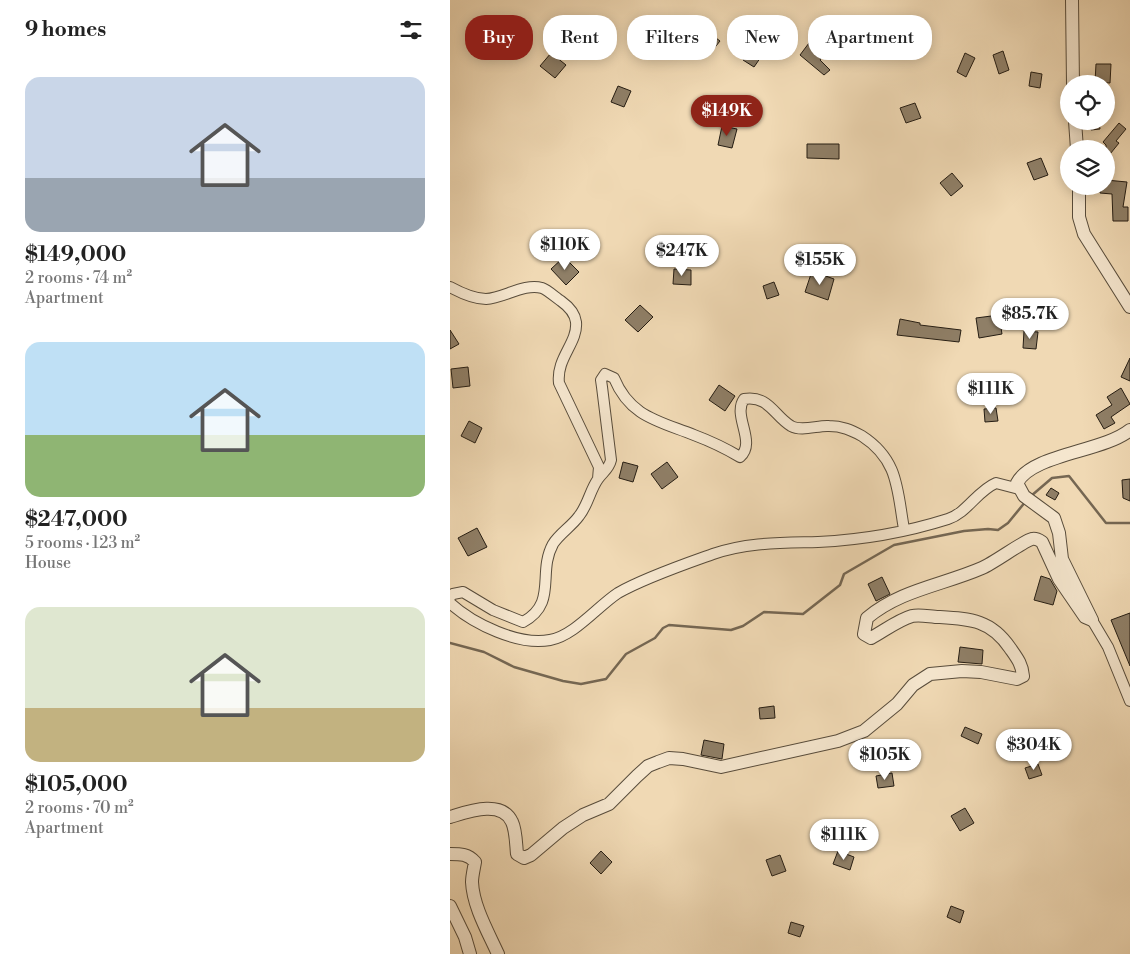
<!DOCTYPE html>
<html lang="en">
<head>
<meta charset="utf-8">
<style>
	:root { --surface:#fff; --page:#f6f6f6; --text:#222; --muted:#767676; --accent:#8f2418 }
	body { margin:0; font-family:"Libre Bodoni",serif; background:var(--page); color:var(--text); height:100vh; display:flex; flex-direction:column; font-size:19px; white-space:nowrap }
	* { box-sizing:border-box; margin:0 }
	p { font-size:16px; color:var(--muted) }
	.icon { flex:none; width:28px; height:28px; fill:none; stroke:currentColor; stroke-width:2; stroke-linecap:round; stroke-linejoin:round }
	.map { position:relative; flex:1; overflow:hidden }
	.drawer { display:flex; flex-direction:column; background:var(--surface); width:450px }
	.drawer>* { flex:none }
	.banner { position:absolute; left:15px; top:15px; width:475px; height:45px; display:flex; gap:10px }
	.controls { position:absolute; left:610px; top:75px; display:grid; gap:10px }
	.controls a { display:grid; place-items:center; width:55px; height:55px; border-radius:50%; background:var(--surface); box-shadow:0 2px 12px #0003; font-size:25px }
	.price { position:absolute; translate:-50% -42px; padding:0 11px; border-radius:18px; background:#fff; color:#222; font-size:16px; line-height:32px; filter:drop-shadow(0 1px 2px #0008) }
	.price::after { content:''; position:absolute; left:50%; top:30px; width:15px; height:11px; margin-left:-8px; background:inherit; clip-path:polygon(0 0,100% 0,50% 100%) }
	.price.on { background:var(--accent); color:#fff }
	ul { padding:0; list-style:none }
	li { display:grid; align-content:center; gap:10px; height:265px; padding:0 25px }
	li span { display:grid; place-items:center; height:155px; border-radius:15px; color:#555 }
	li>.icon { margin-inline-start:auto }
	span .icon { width:90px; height:90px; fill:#fffc; stroke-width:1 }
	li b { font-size:21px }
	h2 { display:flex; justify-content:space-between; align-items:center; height:60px; padding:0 25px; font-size:21px }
	.tag { padding:0 18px; border-radius:20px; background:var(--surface); box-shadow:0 2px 12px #0003; font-size:18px; line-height:45px }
	.tag.on { background:var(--accent); color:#fff }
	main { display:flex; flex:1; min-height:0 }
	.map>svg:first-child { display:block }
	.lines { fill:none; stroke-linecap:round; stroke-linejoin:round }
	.stream { stroke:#756753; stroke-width:2.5 }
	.building { fill:#8f7f67; stroke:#251d13 }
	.minor-casing { stroke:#584c3b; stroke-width:12 }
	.tertiary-casing { stroke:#584c3b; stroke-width:14 }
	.minor { stroke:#f5e6ce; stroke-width:10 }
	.tertiary { stroke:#f5e6ce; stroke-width:12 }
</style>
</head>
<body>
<main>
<section class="drawer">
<h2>9 homes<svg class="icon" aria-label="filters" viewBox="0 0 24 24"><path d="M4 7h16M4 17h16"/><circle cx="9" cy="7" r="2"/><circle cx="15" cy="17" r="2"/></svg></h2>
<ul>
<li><span style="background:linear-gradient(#c9d6e8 65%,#9aa5b1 0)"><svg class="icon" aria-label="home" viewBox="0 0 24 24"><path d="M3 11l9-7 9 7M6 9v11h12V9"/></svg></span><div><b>$149,000</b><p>2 rooms · 74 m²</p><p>Apartment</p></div></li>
<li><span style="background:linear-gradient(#bfe0f5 60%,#8fb573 0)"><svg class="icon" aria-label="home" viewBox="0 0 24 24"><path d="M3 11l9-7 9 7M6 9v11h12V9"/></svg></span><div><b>$247,000</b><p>5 rooms · 123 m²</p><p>House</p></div></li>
<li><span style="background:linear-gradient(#dfe7d0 65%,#c2b280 0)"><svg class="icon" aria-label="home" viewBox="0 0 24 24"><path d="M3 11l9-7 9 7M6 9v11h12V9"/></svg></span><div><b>$105,000</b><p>2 rooms · 70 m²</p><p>Apartment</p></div></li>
</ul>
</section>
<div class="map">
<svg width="680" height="954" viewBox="0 0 680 954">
	<rect width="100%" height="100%" fill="#f0d9b4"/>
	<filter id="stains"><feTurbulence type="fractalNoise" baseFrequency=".004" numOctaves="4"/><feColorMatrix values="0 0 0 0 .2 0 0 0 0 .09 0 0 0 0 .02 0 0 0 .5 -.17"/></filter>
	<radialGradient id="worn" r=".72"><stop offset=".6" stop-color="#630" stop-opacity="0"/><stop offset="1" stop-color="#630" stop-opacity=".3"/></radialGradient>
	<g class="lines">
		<path class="stream" d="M581 496 602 478 619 476 656 523H680
			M0 643 34 652 64 667 113 681 131 684 156 679 176 654 205 638 213 628 219 625 281 630 293 626 314 612 353 614 390 585 394 574 444 545 514 531 538 529 548 530 558 523 576 501"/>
	</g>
	<path class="building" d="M326 18 337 40 323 47 312 26Z
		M112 28 124 32 119 45 107 41Z
		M254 29 270 41 258 56 242 44Z
		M362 39 377 51 370 60 380 70 374 75 350 55Z
		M301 47 313 54 304 67 293 60Z
		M553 51 559 70 549 74 543 55Z
		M101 53 116 65 105 78 90 66Z
		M515 53 525 58 516 77 507 72Z
		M646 64H661L660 83 645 82Z
		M581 72 592 74 590 88 579 86Z
		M168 86 181 91 174 107 161 102Z
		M465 103 471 118 456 123 450 108Z
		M640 121H649L650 129 641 130Z
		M669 123 676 129 666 141 669 143 656 159V145L653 142Z
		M272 126 287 129 282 148 268 145Z
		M357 144H389V159L357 158Z
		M591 158 598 175 584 180 577 163Z
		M502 173 513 186 501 196 490 183Z
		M656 180 677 182 673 207H678V221H663L662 194 650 193 651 186H656Z
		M114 257 129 272 116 285 101 269Z
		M224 269 241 270V285L223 284Z
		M362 271 384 279 378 300 355 292Z
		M324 282 329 295 317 299 313 286Z
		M190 305 203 317 188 332 175 320Z
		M549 315 552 334 529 338 526 318Z
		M450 319 470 323V325L511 330 509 342 447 335Z
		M0 330 9 344 0 349Z
		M574 331 588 332 586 349 573 348Z
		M680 358V381L671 377Z
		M18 367 20 386 3 388 1 369Z
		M269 385 285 396 275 411 259 400Z
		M671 388 680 404 661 417 665 423 654 429 646 415 662 405 657 397Z
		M546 408 548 421 535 422 534 409Z
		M19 421 32 428 25 443 11 436Z
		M173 462 188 466 183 482 169 478Z
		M217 462 228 477 212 489 201 474Z
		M680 479V501L673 498 672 480Z
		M601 488 609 493 605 500 596 495Z
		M27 528 37 547 18 556 8 538Z
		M591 576 600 579 607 591 603 605 584 600Z
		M432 577 440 594 426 601 418 584Z
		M680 613V666L661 620Z
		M510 647 533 650 532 664 508 662Z
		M324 706 325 718 310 719 309 708Z
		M515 727 532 734 528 744 511 736Z
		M254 740 274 744 272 759 251 755Z
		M588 764 592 775 579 779 575 768Z
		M442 773 444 786 428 788 426 776Z
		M515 808 524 823 510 831 501 816Z
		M151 851 162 862 151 874 140 863Z
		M388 851 404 857 400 870 383 864Z
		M330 855 336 871 322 876 316 860Z
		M501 906 514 911 510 923 497 917Z
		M341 922 354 926 350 937 338 933Z"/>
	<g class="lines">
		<g class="minor-casing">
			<path id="minor" d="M0 287C11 293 24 299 36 299 54 298 74 283 92 288 98 290 106 298 111 301 118 306 125 314 126 322 128 343 106 358 109 383L149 467 148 479
				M0 597 3 594 13 592 43 610 73 622C108 603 87 573 103 544 109 534 122 526 129 516 138 505 140 490 148 479 153 472 159 469 161 460L152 387 151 380 155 374 164 378C180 417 209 421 244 435 260 441 275 448 290 457 307 442 282 416 294 399 319 395 324 416 341 426 352 432 368 425 379 426 392 426 401 430 412 436 449 460 447 490 454 529
				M0 603C23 624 69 646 100 640 124 636 148 606 168 593 194 578 235 564 263 554 298 542 331 543 368 542 410 540 457 532 498 519 517 513 527 491 546 483L569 489
				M642 620 658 647 680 701"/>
		</g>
		<g class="tertiary-casing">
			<path id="tertiary" d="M622 0 623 84
				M625 121 627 149
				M629 186V217L634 234 680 307
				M0 817C17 812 52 799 62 822 66 830 66 844 67 854L74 858 81 855 113 828 133 815 159 804 187 776 198 766 208 762 219 758 233 759 271 767 388 741 414 731 447 704 463 685 480 674 512 671 531 672 567 679 573 676C572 664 567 658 560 648 541 620 521 619 489 617 481 617 470 614 462 616 448 620 434 631 421 638L414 634 417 618C450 590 493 585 532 568 544 563 575 540 582 539 586 538 589 540 592 542L609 579 635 617 642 620 612 559 609 533 604 518 574 496 567 483C582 454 653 452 680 430
				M0 854C11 854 18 854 25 862 24 868 22 876 22 882 23 906 38 932 48 954
				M0 906 15 937 20 954"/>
		</g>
		<use href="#minor" class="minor"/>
		<use href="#tertiary" class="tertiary"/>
	</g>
	<rect width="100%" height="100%" filter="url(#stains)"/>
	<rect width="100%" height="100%" fill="url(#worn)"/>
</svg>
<div class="controls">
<a><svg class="icon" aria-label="locate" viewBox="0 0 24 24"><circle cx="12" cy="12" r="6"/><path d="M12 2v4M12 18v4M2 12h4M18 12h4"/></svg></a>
<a><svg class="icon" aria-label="layers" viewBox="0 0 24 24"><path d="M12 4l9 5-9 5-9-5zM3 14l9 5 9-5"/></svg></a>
</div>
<b class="price on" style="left:277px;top:137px">$149K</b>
<b class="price" style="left:115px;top:271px">$110K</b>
<b class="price" style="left:232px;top:277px">$247K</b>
<b class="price" style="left:370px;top:286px">$155K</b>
<b class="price" style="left:580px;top:340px">$85.7K</b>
<b class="price" style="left:541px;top:415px">$111K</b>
<b class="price" style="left:584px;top:771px">$304K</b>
<b class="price" style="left:435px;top:781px">$105K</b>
<b class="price" style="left:394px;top:861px">$111K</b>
<div class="banner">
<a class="tag on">Buy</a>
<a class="tag">Rent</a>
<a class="tag">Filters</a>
<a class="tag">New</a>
<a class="tag">Apartment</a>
</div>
</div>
</main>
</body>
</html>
